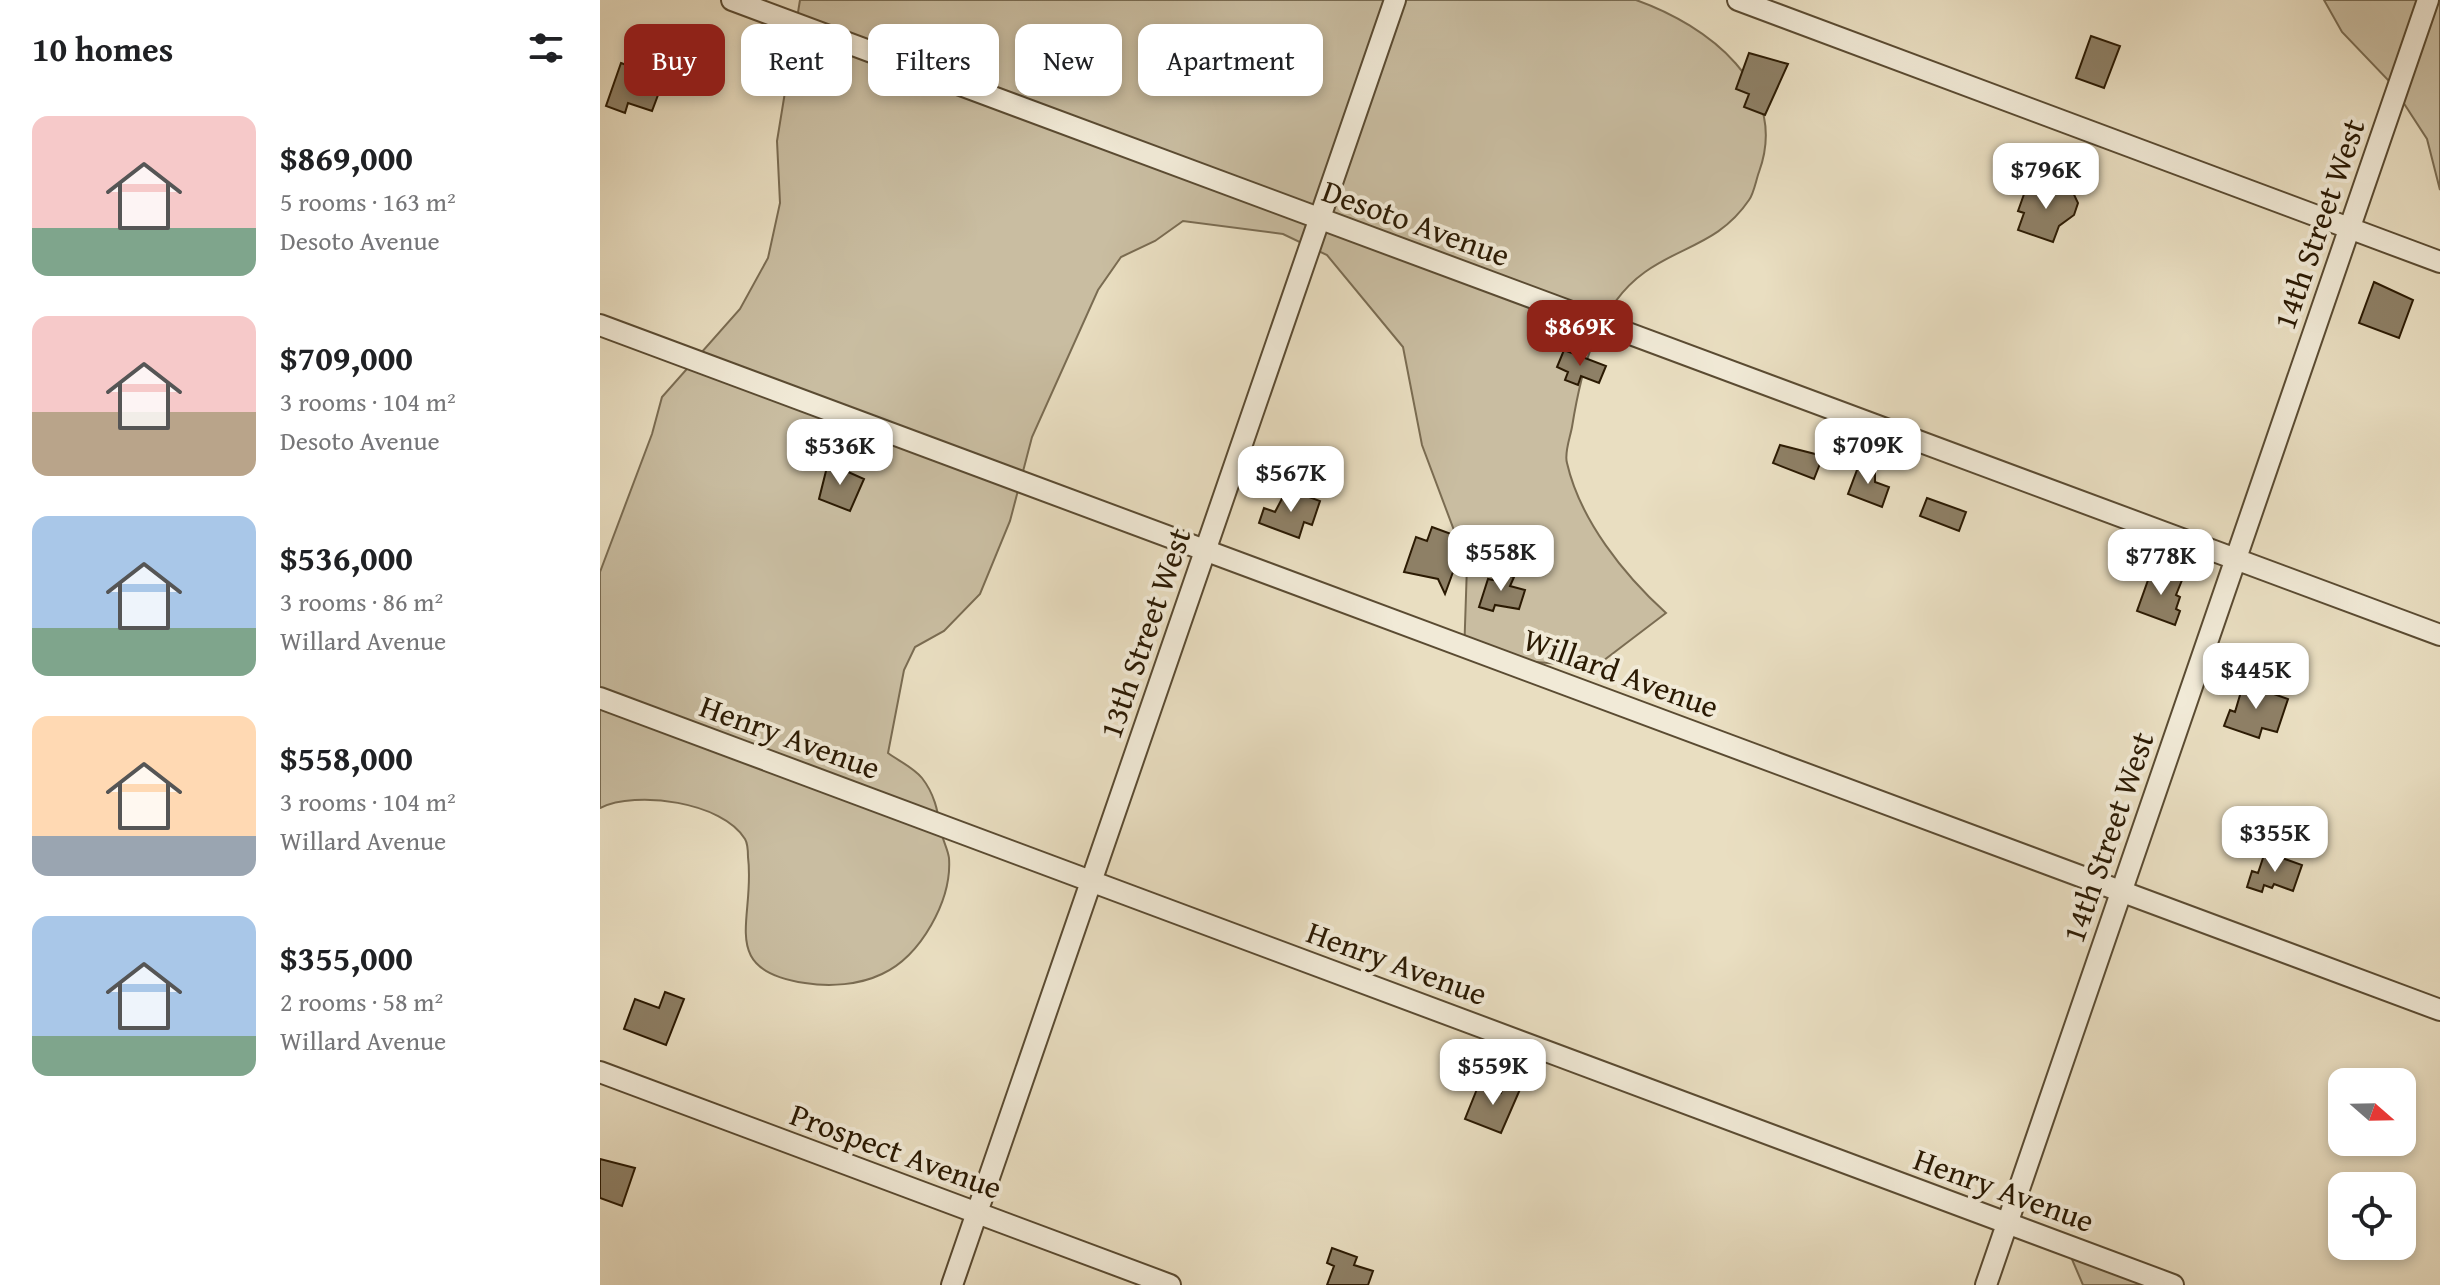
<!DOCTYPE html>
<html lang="en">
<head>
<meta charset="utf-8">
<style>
	:root { --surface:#fff; --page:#f6f6f6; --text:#202124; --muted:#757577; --accent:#8f2418 }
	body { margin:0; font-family:"Gentium Book Plus",serif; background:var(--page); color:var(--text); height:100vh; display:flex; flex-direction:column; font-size:30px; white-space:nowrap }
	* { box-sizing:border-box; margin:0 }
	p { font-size:26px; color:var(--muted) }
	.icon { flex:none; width:44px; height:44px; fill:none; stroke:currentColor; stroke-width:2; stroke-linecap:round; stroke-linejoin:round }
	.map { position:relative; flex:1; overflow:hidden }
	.panel { display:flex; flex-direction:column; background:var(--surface); width:600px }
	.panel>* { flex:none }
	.guide { position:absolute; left:24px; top:24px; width:760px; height:72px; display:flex; gap:16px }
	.needle { width:52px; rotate:110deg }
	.fabs { position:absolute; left:1728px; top:1068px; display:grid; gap:16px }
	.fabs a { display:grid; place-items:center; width:88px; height:88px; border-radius:16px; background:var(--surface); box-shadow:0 4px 12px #0003; font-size:40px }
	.price { position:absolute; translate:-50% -68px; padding:0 18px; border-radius:16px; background:#fff; color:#222; font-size:26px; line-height:52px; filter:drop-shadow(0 2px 4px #0008) }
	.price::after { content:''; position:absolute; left:50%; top:48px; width:24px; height:18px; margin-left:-12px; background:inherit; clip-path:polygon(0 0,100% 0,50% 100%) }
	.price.active { background:var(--accent); color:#fff }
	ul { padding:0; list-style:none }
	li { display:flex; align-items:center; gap:24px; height:200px; padding:0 32px }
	li span { display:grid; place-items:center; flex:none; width:224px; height:160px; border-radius:16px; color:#555 }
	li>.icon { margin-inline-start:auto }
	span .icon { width:96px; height:96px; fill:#fffc; stroke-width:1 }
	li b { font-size:34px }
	h2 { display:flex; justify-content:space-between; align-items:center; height:96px; padding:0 32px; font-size:34px }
	.pill { padding:0 28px; border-radius:16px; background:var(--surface); box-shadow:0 4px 12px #0003; font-size:28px; line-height:72px }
	.pill.active { background:var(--accent); color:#fff }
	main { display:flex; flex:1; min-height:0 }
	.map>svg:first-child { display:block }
	.green { fill:#c9bda1; stroke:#7a6c52; stroke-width:2 }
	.building { fill:#8e8066; stroke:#2b1a03; stroke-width:2 }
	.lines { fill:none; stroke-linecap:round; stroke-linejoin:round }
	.minor-casing { stroke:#5a4b32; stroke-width:24 }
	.minor { stroke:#f1ead7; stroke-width:20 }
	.labels { text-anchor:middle; stroke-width:8; stroke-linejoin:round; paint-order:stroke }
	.street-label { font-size:32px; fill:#2b1a03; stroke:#f1ead7 }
</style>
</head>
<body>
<main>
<section class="panel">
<h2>10 homes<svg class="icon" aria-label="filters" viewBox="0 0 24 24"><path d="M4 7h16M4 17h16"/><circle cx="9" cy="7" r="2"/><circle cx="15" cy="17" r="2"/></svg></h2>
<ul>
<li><span style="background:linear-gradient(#f6c9c9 70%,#7fa58c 0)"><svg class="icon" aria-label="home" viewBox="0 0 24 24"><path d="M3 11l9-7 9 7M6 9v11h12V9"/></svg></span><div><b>$869,000</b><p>5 rooms · 163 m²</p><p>Desoto Avenue</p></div></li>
<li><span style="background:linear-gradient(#f6c9c9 60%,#b9a48a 0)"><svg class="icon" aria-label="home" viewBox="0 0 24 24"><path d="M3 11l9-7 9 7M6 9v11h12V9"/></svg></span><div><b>$709,000</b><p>3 rooms · 104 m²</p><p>Desoto Avenue</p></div></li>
<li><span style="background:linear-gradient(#a9c7e8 70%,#7fa58c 0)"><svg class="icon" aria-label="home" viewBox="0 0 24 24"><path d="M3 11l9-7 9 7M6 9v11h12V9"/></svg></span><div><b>$536,000</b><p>3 rooms · 86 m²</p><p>Willard Avenue</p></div></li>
<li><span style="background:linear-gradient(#ffd9b3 75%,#9aa5b1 0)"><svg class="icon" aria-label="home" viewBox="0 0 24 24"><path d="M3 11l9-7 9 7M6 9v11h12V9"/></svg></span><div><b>$558,000</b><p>3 rooms · 104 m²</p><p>Willard Avenue</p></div></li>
<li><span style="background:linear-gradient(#a9c7e8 75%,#7fa58c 0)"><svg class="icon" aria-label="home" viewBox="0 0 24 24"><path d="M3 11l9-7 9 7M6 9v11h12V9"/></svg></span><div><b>$355,000</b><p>2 rooms · 58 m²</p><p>Willard Avenue</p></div></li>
</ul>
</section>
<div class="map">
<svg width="1840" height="1285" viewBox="0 0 1840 1285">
	<rect width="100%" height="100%" fill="#e9dec1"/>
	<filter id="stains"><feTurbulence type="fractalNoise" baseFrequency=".0025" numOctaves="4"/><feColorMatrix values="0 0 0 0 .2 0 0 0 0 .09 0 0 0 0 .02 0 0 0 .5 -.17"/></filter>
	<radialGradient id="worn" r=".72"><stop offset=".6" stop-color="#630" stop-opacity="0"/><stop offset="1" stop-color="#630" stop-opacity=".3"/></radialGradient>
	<path class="green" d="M200 0H1036C1107 25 1190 87 1159 172 1156 180 1154 193 1149 200 1120 243 1081 246 1045 272 996 307 981 371 972 427 970 438 964 453 967 463 980 520 1024 575 1066 613L995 667 864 656 867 565 822 445 803 347 727 255 683 234 583 221 555 241 521 257 498 290 432 437 410 521 380 594 344 631 315 647 304 670 288 753C299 761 314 768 322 778 336 796 338 814 342 835 344 843 348 850 349 858 352 900 321 956 282 974 259 985 230 987 205 983 116 970 156 919 148 857 148 852 148 844 145 839 123 802 36 790 0 808V572L52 434 62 397 140 309 168 258 180 203 177 141Z
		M1724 0H1840V190L1827 139 1790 82 1742 32Z
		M1465 1243 1575 1285H1483Z"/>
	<path class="building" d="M1491 36 1520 46 1504 88 1476 78Z
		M1149 53 1188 64 1165 115 1144 107 1149 94 1136 89Z
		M21 63 64 79 52 111 28 103 25 113 6 106Z
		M1428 183 1456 193 1470 186 1478 203 1474 215 1459 226 1453 242 1418 230 1424 213 1418 211Z
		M1774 282 1813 300 1799 338 1759 323Z
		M964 350 1006 366 999 383 981 376 978 385 965 380 968 372 957 367Z
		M1180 445 1223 456 1214 479 1173 463Z
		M1260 462 1275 467V482L1289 487 1282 507 1248 494Z
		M228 463 264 479 250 511 219 499Z
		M687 489 720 501 712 525 704 522 699 538 659 523 664 508 675 512Z
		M1327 498 1366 512 1359 531 1320 516Z
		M832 527 865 539 845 594 838 579 804 572 816 537 827 541Z
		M1552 569 1582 580 1576 595 1580 597 1576 609 1580 611 1575 625 1537 611Z
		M896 571 914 577 910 586 925 590 919 609 895 605 893 611 879 607 888 579 893 580Z
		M1634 680 1688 699 1677 732 1662 728 1659 738 1624 726 1630 710 1635 712 1640 695Z
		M1665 852 1702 865 1693 891 1674 884 1672 888 1664 885 1662 892 1647 887 1652 871 1658 873Z
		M65 992 84 999 66 1045 24 1029 35 999 59 1008Z
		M905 1081 921 1087 901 1133 865 1119 877 1089 901 1093Z
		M0 1159 35 1168 22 1206 0 1198Z
		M732 1248 757 1257 754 1265 773 1271 768 1285H727L734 1266 727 1263Z"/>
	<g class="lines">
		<g class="minor-casing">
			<path id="minor" d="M132 0 1840 635
				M1138 0 1840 262
				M0 325 1840 1010
				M0 698 1573 1285
				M0 1072 570 1285
				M352 1285 795 0
				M1386 1285 1828 0"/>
		</g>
		<use href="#minor" class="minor"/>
	</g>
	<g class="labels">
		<g class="street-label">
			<text transform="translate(816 223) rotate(20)" y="11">Desoto Avenue</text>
			<text transform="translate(1719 224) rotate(-71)" y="11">14th Street West</text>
			<text transform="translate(545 633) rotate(-71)" y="11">13th Street West</text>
			<text transform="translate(1021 673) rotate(20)" y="11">Willard Avenue</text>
			<text transform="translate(190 737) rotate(20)" y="11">Henry Avenue</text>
			<text transform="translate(1508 837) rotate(-71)" y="11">14th Street West</text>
			<text transform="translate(797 963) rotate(20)" y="11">Henry Avenue</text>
			<text transform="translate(296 1151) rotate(20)" y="11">Prospect Avenue</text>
			<text transform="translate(1404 1190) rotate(20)" y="11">Henry Avenue</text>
		</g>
	</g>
	<rect width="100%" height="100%" filter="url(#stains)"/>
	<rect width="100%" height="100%" fill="url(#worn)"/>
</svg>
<div class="fabs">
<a><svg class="needle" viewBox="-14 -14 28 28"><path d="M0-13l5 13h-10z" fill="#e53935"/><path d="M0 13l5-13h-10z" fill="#757577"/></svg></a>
<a><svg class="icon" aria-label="locate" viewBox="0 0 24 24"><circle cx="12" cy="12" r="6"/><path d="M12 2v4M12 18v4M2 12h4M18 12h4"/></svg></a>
</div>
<b class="price" style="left:1446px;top:211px">$796K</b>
<b class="price active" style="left:980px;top:368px">$869K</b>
<b class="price" style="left:1268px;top:486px">$709K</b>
<b class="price" style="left:240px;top:487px">$536K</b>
<b class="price" style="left:691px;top:514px">$567K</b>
<b class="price" style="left:901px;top:593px">$558K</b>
<b class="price" style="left:1561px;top:597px">$778K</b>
<b class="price" style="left:1656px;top:711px">$445K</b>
<b class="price" style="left:1675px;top:874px">$355K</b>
<b class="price" style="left:893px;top:1107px">$559K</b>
<div class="guide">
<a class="pill active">Buy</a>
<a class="pill">Rent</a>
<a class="pill">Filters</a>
<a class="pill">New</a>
<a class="pill">Apartment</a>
</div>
</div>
</main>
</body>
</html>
